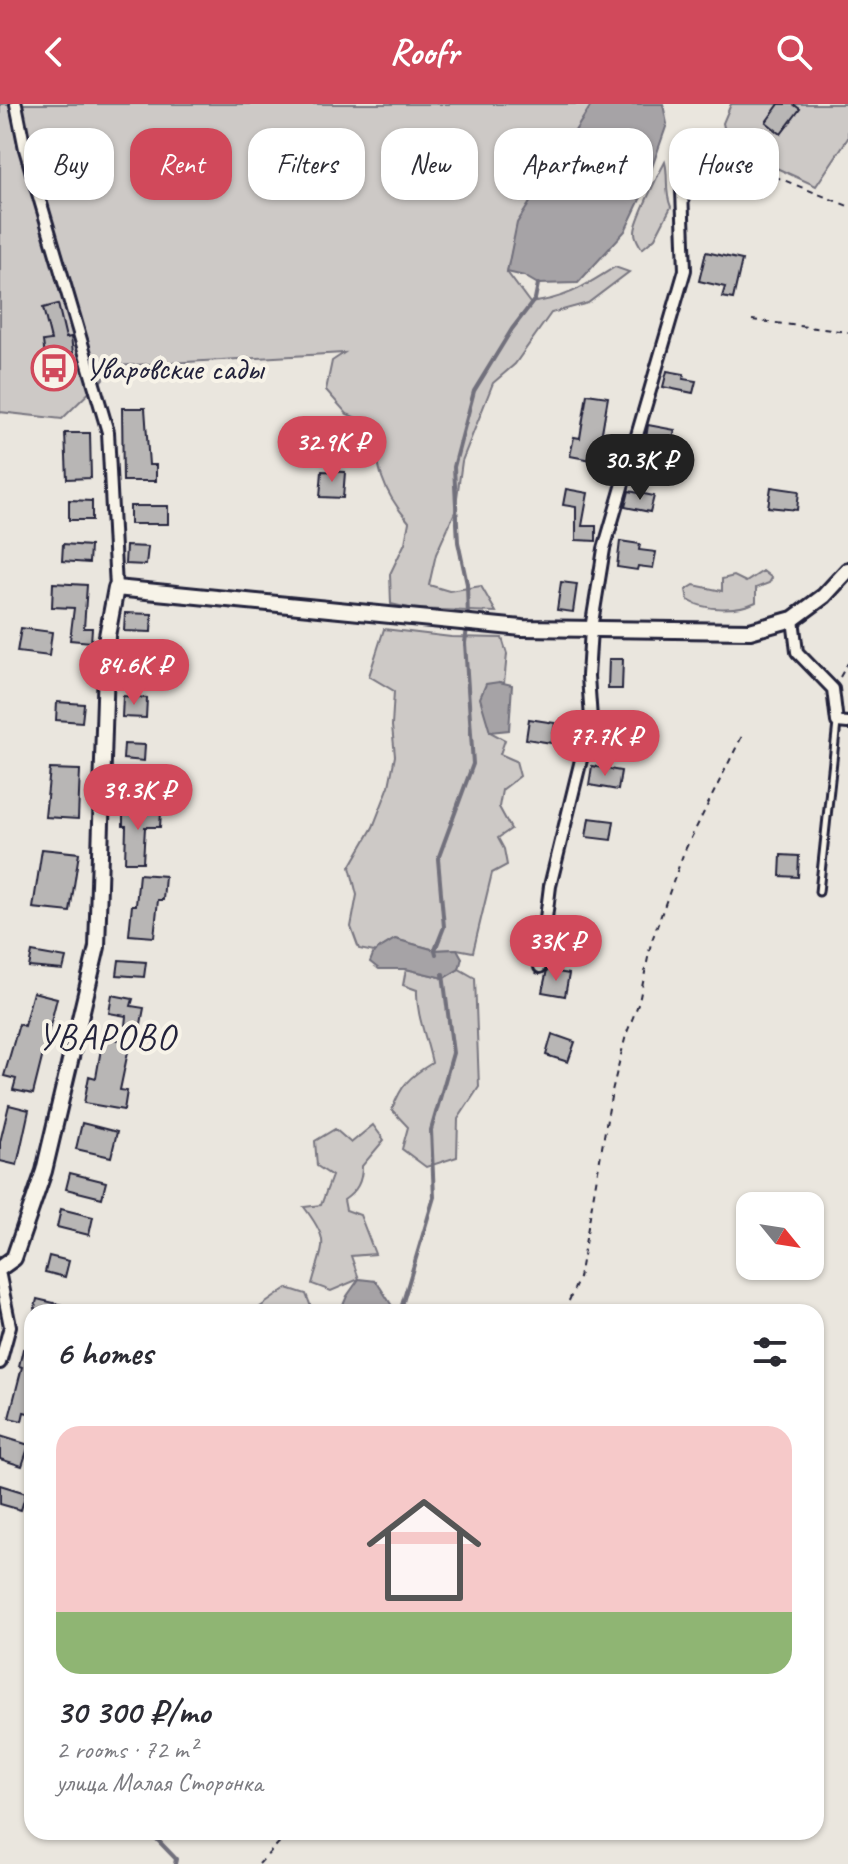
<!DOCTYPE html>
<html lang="en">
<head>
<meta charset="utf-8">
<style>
	:root { --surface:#fff; --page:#f7f7f7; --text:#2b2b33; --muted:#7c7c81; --line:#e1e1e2; --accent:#d1495b }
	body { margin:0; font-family:Caveat,sans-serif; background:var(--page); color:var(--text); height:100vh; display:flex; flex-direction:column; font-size:30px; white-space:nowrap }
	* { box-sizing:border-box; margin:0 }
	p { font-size:26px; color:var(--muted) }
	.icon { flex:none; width:44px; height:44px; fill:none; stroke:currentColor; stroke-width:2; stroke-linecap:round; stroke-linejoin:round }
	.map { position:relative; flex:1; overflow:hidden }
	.side { position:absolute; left:24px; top:1200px; width:800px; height:536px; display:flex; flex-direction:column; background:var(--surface); border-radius:24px; box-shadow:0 2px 6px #0004 }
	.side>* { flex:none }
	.hud { position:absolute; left:24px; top:24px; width:800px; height:72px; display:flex; gap:16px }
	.needle { width:52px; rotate:120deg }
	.fabs { position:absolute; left:736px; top:1088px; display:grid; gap:16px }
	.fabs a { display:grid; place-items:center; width:88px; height:88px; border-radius:16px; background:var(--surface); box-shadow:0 2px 6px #0004; font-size:40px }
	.price { position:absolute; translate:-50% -68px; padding:0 18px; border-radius:28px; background:var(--accent); color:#fff; font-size:26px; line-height:52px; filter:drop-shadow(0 2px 4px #0008) }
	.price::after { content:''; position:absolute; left:50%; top:48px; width:24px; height:18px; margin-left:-12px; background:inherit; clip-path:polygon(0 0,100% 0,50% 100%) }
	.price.on { background:#222; color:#fff }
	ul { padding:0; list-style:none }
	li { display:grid; align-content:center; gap:16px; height:424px; padding:0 32px }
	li+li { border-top:2px solid var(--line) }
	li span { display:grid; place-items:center; height:248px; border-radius:24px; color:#555 }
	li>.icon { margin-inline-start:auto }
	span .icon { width:144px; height:144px; fill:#fffc; stroke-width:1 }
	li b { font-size:34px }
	h2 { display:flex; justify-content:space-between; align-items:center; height:96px; padding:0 32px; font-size:34px }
	.chip { padding:0 28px; border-radius:24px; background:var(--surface); box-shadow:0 2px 6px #0004; font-size:28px; line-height:72px }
	.chip.on { background:var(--accent); color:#fff }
	header { display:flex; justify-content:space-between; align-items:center; height:104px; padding:0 32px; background:var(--accent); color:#fff; font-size:36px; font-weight:700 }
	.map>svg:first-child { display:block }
	.green { fill:#cdc9c6; stroke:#787680; stroke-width:2 }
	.water { fill:#a6a3a6; stroke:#716f7b; stroke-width:2 }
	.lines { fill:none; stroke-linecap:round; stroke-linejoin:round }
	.stream { stroke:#716f7b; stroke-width:4 }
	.building { fill:#b8b6b5; stroke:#22223b; stroke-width:2 }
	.lane-casing { stroke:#22223b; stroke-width:11 }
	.street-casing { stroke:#22223b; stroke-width:16 }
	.secondary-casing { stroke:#22223b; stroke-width:20 }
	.path { stroke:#22223b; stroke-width:2; stroke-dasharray:6 6; stroke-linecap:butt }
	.lane { stroke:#f7f3e8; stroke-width:5 }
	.street { stroke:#f7f3e8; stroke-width:10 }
	.secondary { stroke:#f7f3e8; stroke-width:14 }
	.labels { text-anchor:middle; stroke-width:8; stroke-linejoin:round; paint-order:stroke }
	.poi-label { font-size:32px; fill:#22223b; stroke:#f7f3e8; text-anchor:start }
	.quarter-label { font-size:36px; letter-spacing:2px; fill:#22223b; stroke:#f7f3e8 }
</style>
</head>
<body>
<header><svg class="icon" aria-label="back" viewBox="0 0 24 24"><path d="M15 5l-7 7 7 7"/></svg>Roofr<svg class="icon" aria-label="search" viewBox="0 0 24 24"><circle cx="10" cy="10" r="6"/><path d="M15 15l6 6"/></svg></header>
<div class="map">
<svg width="848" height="1760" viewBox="0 0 848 1760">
	<rect width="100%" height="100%" fill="#eae6de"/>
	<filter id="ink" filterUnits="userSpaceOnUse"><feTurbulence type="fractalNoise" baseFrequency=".0125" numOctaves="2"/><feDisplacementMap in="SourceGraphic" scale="16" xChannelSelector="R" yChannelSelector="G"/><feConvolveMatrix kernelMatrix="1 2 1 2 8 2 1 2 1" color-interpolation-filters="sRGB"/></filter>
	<g filter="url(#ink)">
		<path class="green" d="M0 0H592L518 119 507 168 530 199C568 194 583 183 615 163L629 168 588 199 551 209 515 260 493 279 462 357 455 408 436 450 429 481 449 487 481 482 496 508 413 505 391 500 390 470 405 439 409 418C380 384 378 365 373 321L347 310 326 286 332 257 344 249 116 262 62 315 0 308Z
			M731 0H848V34L816 82 728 42 723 19Z
			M665 58C669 74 664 87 671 103L655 134 642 145C639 139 635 135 635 128 635 117 658 71 665 58Z
			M763 467 772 474 769 479 756 484V498C738 507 705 507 688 496L686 486 694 481 722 487V475L734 472 746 478Z
			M384 525 451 533 502 534 507 550 504 579 499 578 490 628 505 636 500 650 516 657 520 672 502 686 499 703 511 725 498 734 504 745 507 761 492 769 473 848 457 845 435 846 395 835 374 848 359 845 351 823 357 791 350 763 373 723 389 682 395 652 392 622 394 587 369 572Z
			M406 865 444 874 459 865 475 874 479 983 458 1015 457 1053 426 1063 402 1045 408 1023 392 1006C401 981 409 973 432 959 427 934 416 911 417 886L403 881Z
			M373 1021 384 1036 362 1062C362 1078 357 1087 344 1096L346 1106 360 1111 375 1150 351 1152 359 1175 331 1187 312 1180C323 1139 331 1139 304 1103L321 1101 332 1072 317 1062 315 1037 335 1025 351 1039Z
			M287 1184 306 1190 313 1208H259L260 1203Z"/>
		<path class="water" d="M592 0H663L667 20 643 89 625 127 578 179 538 180 524 172 507 168 517 119Z
			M499 578 512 581 509 626 490 628 480 594 486 580Z
			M395 835 435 846 457 845 462 854 459 865 444 874 406 865H379L370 858 374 848Z
			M359 1175 376 1177 396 1208H340L347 1192Z"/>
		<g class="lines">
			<path class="stream" d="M468 515 467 480 458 438 454 363 474 287 512 225 535 195 538 180
				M436 850 435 846 444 823 438 755 473 660 465 539 467 524
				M400 1208 434 1093 431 1026 453 949 443 870
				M150 1728 176 1755 175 1760"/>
		</g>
		<path class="building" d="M779 0H793L800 5 781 30 766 18Z
			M706 148 742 156 733 195 722 193 725 183 699 177Z
			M58 200 66 234 71 233 73 249 45 253 43 237 51 236 43 204Z
			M667 267 684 270 683 275 696 277 693 289 663 283Z
			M587 290 608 293 597 357 570 352 574 333 580 334Z
			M122 304H145L149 361H156V377H123Z
			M648 321 675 326 672 340 646 334Z
			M65 329H90L91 374 67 375Z
			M322 367 345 368 343 394 320 393Z
			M771 383 799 387 797 406 768 403Z
			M566 385 588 389 582 422H596V437L576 436V403L563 401Z
			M629 387 654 392 650 408 625 403Z
			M69 396 92 397V416H69Z
			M130 402H168V420H130Z
			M620 437 640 440 639 446 656 448 653 464 638 462 637 466 617 463Z
			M63 440 90 442 89 459 62 457Z
			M126 442 148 443 146 461 125 460Z
			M561 478 577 480 573 508 557 506Z
			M53 479 87 481 84 524H92L91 538 70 536 74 504 52 503Z
			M125 509 152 510 151 528 124 527Z
			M21 524 52 528 49 552 17 548Z
			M127 548 156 550 154 572 126 570Z
			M609 555H623L622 585H608Z
			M123 592 147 594 146 614 122 613Z
			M57 598 84 600 82 618 56 616Z
			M529 615 555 619 552 639 526 635Z
			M599 616 629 621 625 643 594 637Z
			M124 640 145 641 144 657 123 655Z
			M592 662 621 667 618 686 589 681Z
			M50 665 80 666 78 715 45 713Z
			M123 707 161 708 160 723H145L143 758H125L126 722H123Z
			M589 714 614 717 611 736 586 733Z
			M42 745 79 749 70 808 33 804Z
			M781 751 799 752 798 773 780 772Z
			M139 770 165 772 163 796H158L154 833 129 831 132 801H136Z
			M32 848 66 854 63 866 29 863Z
			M119 856 146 858 144 873 117 871Z
			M547 866 569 870 565 892 542 888Z
			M33 888 57 894 33 990 13 986 16 975 4 972 19 920 24 922Z
			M112 891 133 895 131 902 144 904 140 925 125 922 126 912 109 909Z
			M552 930 575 938 568 958 546 951Z
			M103 933 130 938 120 986 127 987 124 1006 84 999 89 972 96 974Z
			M9 1001 29 1006 17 1061 0 1057V1038Z
			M82 1019 117 1028 111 1053 76 1045Z
			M70 1069 106 1078 102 1094 66 1085Z
			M61 1105 93 1113 89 1131 57 1123Z
			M49 1152 69 1157 65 1173 45 1168Z
			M37 1195 75 1204 74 1208H34Z
			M28 1238H32V1310L24 1308 22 1317 9 1314 22 1263 19 1262 23 1245 26 1246Z
			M0 1332 29 1341 22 1362 0 1355Z
			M0 1381 26 1389 21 1406 0 1400Z"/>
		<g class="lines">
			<g class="lane-casing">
				<path id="lane" d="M819 788 837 619"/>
			</g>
			<g class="street-casing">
				<path id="street" d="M16 0 25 45 108 328 116 484
					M793 515 797 548 833 585 837 618 848 619
					M540 863 550 782 591 615 588 572 591 525 604 445 685 166 682 86 696 45 710 46
					M0 1172 10 1222 0 1259"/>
			</g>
			<g class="secondary-casing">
				<path id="secondary" d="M0 1164 14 1154 44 1067 97 843 107 532 116 484 522 524 750 527 793 515 824 492 848 466"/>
			</g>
			<path class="path" d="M719 50 848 102
				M752 216 848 228
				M840 573 848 559
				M564 1208 579 1174 612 987 626 931 639 898 651 839 684 748 744 628
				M259 1760 289 1728"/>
			<use href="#lane" class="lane"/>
			<use href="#street" class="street"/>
			<use href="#secondary" class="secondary"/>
		</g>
	</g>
	<defs>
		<g id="bus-ring" transform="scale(2.3)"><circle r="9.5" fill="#f7f3e8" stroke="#d1495b" stroke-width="1.5"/><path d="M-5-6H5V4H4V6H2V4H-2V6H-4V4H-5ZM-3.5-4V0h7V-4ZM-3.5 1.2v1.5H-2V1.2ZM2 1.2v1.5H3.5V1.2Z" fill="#d1495b"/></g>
	</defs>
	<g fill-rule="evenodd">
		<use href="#bus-ring" x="54" y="264"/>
	</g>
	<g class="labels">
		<g class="poi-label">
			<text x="85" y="275">Уваровские сады</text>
		</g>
		<g class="quarter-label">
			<text x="107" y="945">УВАРОВО</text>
		</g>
	</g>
</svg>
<div class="fabs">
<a><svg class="needle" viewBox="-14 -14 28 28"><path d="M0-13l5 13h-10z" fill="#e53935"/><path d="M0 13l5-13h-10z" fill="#7c7c81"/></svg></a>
</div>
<b class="price" style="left:332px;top:380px">32.9K ₽</b>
<b class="price on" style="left:640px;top:398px">30.3K ₽</b>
<b class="price" style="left:134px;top:603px">84.6K ₽</b>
<b class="price" style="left:605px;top:674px">77.7K ₽</b>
<b class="price" style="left:138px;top:728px">39.3K ₽</b>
<b class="price" style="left:556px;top:879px">33K ₽</b>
<div class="hud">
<a class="chip">Buy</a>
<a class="chip on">Rent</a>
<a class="chip">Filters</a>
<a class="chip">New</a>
<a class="chip">Apartment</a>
<a class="chip">House</a>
</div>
<section class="side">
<h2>6 homes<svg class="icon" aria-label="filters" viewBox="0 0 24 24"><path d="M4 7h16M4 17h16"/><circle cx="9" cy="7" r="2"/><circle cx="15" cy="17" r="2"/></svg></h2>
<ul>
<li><span style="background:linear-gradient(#f6c9c9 75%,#8fb573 0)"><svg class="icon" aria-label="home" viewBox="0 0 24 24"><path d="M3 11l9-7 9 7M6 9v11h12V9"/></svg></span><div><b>30 300 ₽/mo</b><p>2 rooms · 72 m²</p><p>улица Малая Сторонка</p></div></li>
</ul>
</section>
</div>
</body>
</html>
